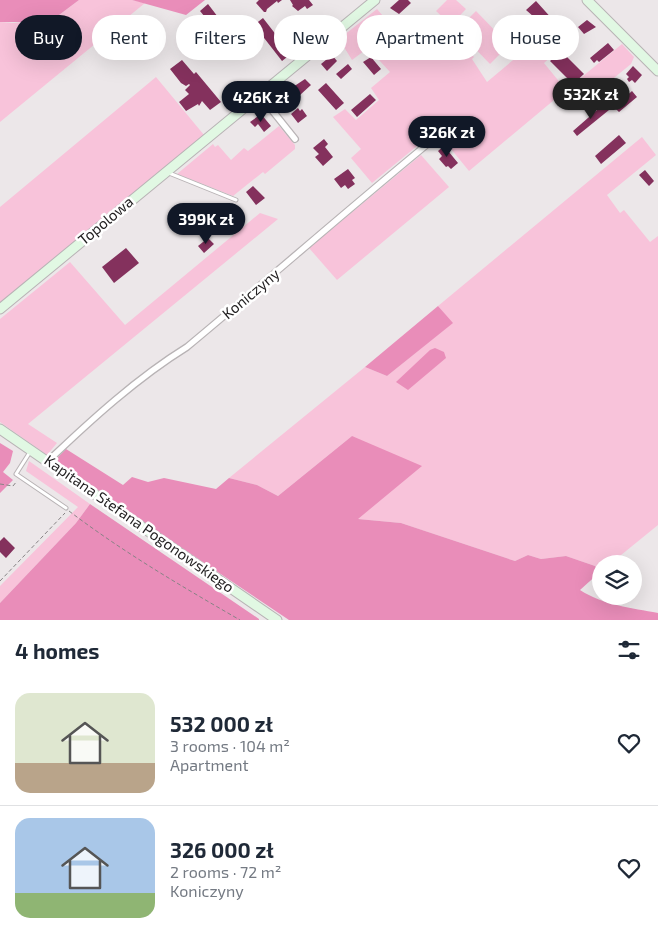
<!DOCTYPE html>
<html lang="en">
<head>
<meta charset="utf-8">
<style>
	:root { --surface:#fff; --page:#f6f6f7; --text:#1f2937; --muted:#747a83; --line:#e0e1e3; --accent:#111827 }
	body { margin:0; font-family:"Exo 2",sans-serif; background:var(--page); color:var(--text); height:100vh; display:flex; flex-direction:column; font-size:19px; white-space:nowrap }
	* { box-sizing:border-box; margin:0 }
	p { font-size:16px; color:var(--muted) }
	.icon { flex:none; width:28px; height:28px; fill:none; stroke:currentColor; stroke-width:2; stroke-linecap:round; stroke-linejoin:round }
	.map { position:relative; height:620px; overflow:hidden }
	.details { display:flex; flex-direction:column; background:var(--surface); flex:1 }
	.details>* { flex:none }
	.guide { position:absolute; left:15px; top:15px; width:629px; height:45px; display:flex; gap:10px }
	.tools { position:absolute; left:592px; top:555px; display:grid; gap:10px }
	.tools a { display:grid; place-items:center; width:50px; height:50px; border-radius:50%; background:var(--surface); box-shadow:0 5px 20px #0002; font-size:25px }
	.price { position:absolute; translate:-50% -42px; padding:0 11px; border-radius:18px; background:var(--accent); color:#fff; font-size:16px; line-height:32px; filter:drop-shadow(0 1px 2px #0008) }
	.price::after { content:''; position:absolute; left:50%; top:30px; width:15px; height:11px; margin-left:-8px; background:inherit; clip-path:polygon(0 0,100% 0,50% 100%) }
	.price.selected { background:#222; color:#fff }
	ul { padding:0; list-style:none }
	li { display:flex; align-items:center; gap:15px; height:125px; padding:0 15px }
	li+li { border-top:1px solid var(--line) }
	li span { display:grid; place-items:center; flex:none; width:140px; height:100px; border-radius:15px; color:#555 }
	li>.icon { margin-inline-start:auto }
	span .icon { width:60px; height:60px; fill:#fffc; stroke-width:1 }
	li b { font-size:21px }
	h2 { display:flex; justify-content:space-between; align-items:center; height:60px; padding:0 15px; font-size:21px }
	.pill { padding:0 18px; border-radius:22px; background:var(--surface); box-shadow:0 5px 20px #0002; font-size:18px; line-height:45px }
	.pill.selected { background:var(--accent); color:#fff }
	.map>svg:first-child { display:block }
	.green { fill:#f8c3da }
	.forest { fill:#e98db9 }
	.building { fill:#84315d }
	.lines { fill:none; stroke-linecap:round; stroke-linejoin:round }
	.lane-casing { stroke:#b8b3b5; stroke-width:5 }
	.street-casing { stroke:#b8b3b5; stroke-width:8 }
	.secondary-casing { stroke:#b8b3b5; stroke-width:11 }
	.path { stroke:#878385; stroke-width:1; stroke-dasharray:4 2.5; stroke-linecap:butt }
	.lane { stroke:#fff; stroke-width:3 }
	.street { stroke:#fff; stroke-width:5.5 }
	.secondary { stroke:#e1f8e3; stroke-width:9 }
	.labels { text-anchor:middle; stroke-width:5; stroke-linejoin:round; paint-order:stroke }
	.street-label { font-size:15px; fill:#201e1f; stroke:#fff }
</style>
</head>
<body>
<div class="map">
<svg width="658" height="620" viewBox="0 0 658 620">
	<rect width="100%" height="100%" fill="#ece7e9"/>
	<path class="green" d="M79 0H132L145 3 0 122V22L14 23 55 18Z
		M447 0H456L466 9 451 25 436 11Z
		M377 9 414 52 409 56 412 60 422 52 419 48 444 27 474 57 472 59 487 82 563 18 577 34 544 63 566 90 622 44 634 57 631 64 581 105 566 90 469 171 442 138 445 136 439 128 372 183 351 158 361 149 333 117 345 109 356 120 379 100 371 88 390 72 368 48 352 60 339 39Z
		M476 11 509 45 490 64 457 30Z
		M156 77 204 135 0 305V207Z
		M279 126 295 145V149L265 174 263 172 233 196 177 174 213 144 215 147 218 145 231 160 244 148 248 151Z
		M642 137 656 155 607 195 620 213 624 210 650 242 658 236V525L610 564H601L600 572 595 566 566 556 541 559 528 555 515 561 401 523 358 519 352 436 278 496 257 485 229 478 365 367 387 376 452 323 438 306Z
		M421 155 449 187 337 280 309 248Z
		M260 213 278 219 28 424 57 443 47 455 0 422V319L70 262 125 325Z
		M29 461 90 504 76 523 0 603V586L78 507 26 471Z"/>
	<path class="forest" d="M0 0H79L55 18 33 22H0Z
		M132 0H205L186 15Z
		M438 306 453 323 387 376 365 367Z
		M435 348 444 352 446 358 408 390 396 382 430 350Z
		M352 436 422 466 358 519 401 523 515 561 528 555 541 559 566 556 595 566 600 572 580 590C603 605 632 608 658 613V620H289L176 544 55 460 66 449 123 485 132 477 148 482 164 478 216 489 229 478 257 485 278 496Z
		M0 443 13 451 10 463 3 472 13 480 0 493Z
		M90 504 259 619V620H0V603L76 523Z"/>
	<path class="building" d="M259 0H282L278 3 277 1 267 9 266 12H264L256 3Z
		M290 0H309L313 5 307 9 305 6 298 11 292 6 293 5Z
		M399 0H408L411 3 399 14 390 8Z
		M536 1 554 21 547 28 535 16 534 17 526 10Z
		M208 4 221 21 216 25 211 20 209 22 200 11Z
		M263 18 291 54 282 61 254 25Z
		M228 19 237 29 208 55 199 46Z
		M420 20 429 31 419 40 415 36 417 34 411 27Z
		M587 20 596 27 584 34 578 27Z
		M242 21 249 29 244 33 237 25Z
		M287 26 291 31 281 39 277 33Z
		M608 43 614 50 599 62 597 60 594 63 590 58Z
		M561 51 584 74 573 84 550 61Z
		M332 55 337 61 327 71 321 64Z
		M371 57 381 69 374 75 363 62Z
		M182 60 194 74 196 72 221 102 210 110 202 101 199 106 198 104 186 111 179 102 189 94 185 90 190 85 189 84 186 86 181 83 170 69Z
		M348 64 352 69 341 79 336 74Z
		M633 66 642 75 635 83 632 80 629 82 627 79 629 77 626 74Z
		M305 79 311 85 300 95 293 87Z
		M326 83 344 103 336 110 318 90Z
		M632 91 637 97 619 112 614 107Z
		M370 94 376 100 357 117 351 110Z
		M604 104 609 110 577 136 573 131Z
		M298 108 300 111 302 109 307 116 298 123 291 114Z
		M261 114 271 126 264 132 258 124 255 127 250 122Z
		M619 135 626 143 601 164 595 156Z
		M324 139 328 144 325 147 333 157 323 166 315 157 319 154 313 148Z
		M444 146 458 163 451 169 448 166 446 167 439 159 442 156 438 151Z
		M348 169 355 178 352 180 355 184 348 189 345 185 341 188 334 179Z
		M645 170 654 181 649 186 639 175Z
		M253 186 265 198 256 205 246 192Z
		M208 238 214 244 204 253 198 246Z
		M126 248 139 263 114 283 102 267Z
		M4 537 15 548 6 558 0 552V541Z"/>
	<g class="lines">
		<g class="lane-casing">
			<path id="lane" d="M169 173 236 200
				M30 452 16 474 66 508"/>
		</g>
		<g class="street-casing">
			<path id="street" d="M259 94 295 139
				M48 461C91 420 137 378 187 347 276 273 362 197 452 124"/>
		</g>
		<g class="secondary-casing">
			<path id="secondary" d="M587 0 658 71
				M0 309 375 0
				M0 429 277 620"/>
		</g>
		<path class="path" d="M0 484 13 486 17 481
			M69 511C123 552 181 586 240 620
			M0 581 65 513"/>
		<use href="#lane" class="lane"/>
		<use href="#street" class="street"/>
		<use href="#secondary" class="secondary"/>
	</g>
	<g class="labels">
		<g class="street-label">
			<text transform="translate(106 221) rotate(-40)" y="5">Topolowa</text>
			<text transform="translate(251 294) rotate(-40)" y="5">Koniczyny</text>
			<text transform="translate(139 524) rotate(35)" y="5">Kapitana Stefana Pogonowskiego</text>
		</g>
	</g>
</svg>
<div class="tools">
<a><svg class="icon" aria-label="layers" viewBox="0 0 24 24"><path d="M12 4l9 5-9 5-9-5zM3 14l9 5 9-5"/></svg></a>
</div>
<b class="price selected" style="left:591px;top:120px">532K zł</b>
<b class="price" style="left:261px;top:123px">426K zł</b>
<b class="price" style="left:447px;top:158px">326K zł</b>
<b class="price" style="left:206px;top:245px">399K zł</b>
<div class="guide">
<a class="pill selected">Buy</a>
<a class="pill">Rent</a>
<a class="pill">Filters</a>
<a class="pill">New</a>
<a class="pill">Apartment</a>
<a class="pill">House</a>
</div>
</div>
<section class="details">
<h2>4 homes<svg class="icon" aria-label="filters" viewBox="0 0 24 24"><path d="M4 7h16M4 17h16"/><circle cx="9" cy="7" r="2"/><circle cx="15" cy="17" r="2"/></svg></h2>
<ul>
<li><span style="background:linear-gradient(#dfe7d0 70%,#b9a48a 0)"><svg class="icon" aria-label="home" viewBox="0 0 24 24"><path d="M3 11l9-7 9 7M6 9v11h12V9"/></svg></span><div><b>532 000 zł</b><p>3 rooms · 104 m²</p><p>Apartment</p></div><svg class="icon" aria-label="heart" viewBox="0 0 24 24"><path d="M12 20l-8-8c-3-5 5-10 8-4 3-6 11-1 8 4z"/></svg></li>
<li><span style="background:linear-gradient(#a9c7e8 75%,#8fb573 0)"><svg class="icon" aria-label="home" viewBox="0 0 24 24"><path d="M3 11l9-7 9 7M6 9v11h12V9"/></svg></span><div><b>326 000 zł</b><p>2 rooms · 72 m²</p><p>Koniczyny</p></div><svg class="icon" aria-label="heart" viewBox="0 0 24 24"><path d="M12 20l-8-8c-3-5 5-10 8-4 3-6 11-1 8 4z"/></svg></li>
</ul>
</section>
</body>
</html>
